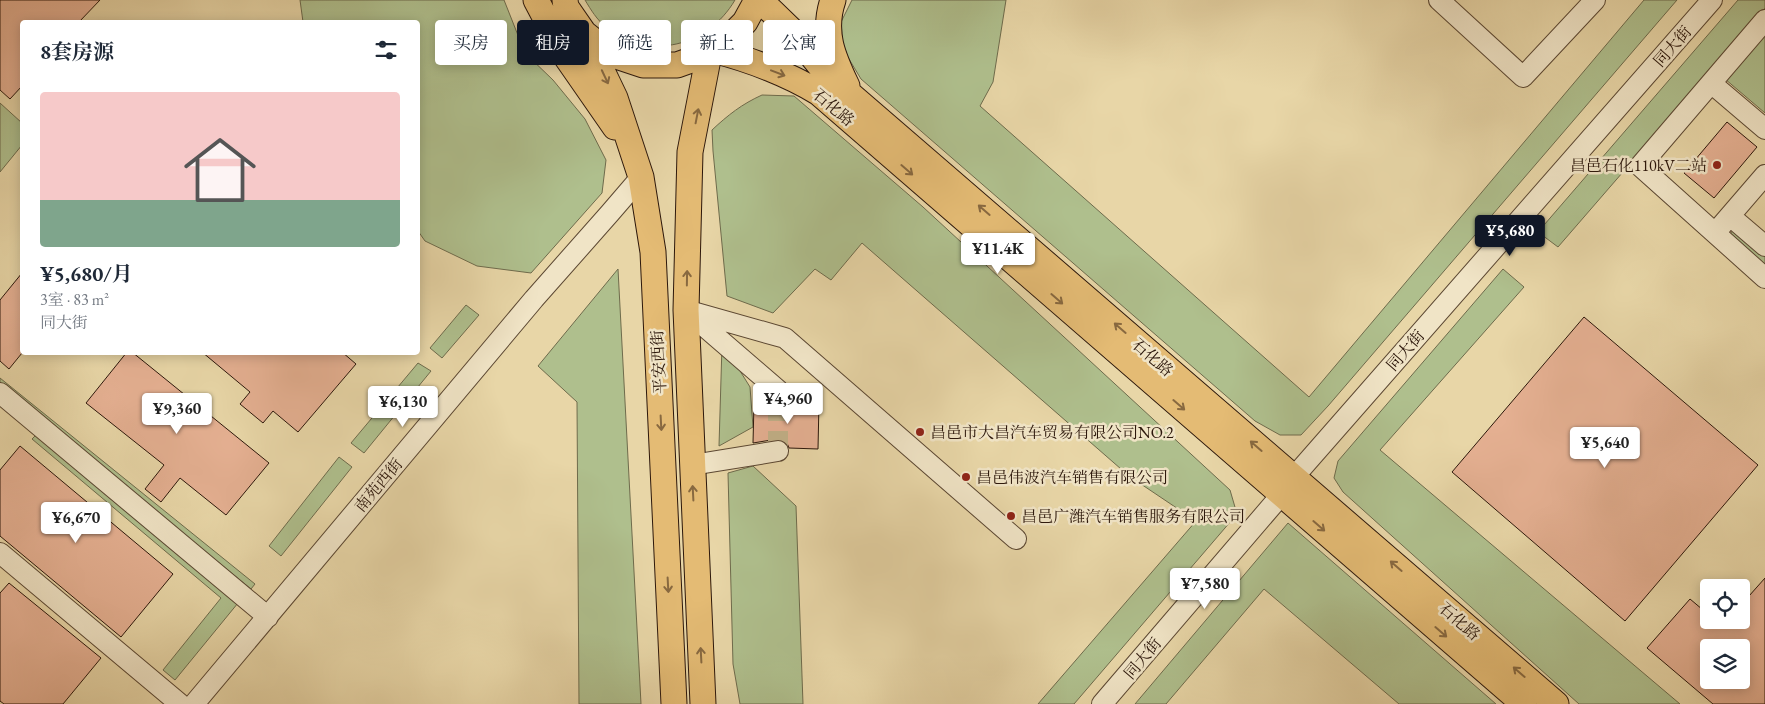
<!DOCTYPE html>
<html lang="zh">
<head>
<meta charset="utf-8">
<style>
	:root { --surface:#fff; --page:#f2f2f3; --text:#1f2937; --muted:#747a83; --line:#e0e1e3; --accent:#111827 }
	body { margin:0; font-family:"EB Garamond","Noto Serif SC",serif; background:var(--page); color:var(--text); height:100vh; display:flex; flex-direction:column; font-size:19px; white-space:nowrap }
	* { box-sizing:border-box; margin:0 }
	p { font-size:16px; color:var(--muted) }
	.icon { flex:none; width:28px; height:28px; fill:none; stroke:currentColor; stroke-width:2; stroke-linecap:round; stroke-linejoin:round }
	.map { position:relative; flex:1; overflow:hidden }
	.drawer { position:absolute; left:20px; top:20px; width:400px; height:335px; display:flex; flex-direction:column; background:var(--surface); border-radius:5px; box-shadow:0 2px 12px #0003 }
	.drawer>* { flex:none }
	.hud { position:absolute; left:435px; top:20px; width:475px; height:45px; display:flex; gap:10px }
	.fabs { position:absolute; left:1700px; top:579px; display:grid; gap:10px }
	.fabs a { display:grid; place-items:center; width:50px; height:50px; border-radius:5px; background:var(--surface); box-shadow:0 2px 12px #0003; font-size:25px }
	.price { position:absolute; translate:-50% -42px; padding:0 11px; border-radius:5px; background:#fff; color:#222; font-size:16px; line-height:32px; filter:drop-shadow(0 1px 2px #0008) }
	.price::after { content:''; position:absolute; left:50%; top:30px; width:15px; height:11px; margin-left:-8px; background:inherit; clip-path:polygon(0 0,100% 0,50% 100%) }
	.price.selected { background:var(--accent); color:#fff }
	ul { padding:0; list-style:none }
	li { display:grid; align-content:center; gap:10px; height:265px; padding:0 20px }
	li+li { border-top:1px solid var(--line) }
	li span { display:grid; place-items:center; height:155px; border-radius:5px; color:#555 }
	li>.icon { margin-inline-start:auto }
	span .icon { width:90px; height:90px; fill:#fffc; stroke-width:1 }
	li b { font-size:21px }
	h2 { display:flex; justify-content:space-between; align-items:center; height:60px; padding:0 20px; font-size:21px }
	.tag { padding:0 18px; border-radius:5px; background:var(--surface); box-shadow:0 2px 12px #0003; font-size:18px; line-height:45px }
	.tag.selected { background:var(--accent); color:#fff }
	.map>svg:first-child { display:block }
	.green { fill:#afbf8d; stroke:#6e6b4c }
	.building { fill:#e5b092; stroke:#2c170b; fill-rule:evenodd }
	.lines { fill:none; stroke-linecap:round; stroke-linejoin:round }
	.minor-tunnel { stroke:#c2b088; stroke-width:20; stroke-dasharray:20 10; stroke-linecap:butt }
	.minor-casing { stroke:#5b4732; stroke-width:22 }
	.major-casing { stroke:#2c170b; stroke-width:27 }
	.minor { stroke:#f0e4c6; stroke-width:20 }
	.major { stroke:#e4bb74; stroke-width:25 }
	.oneway { stroke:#886940 }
	.poi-dot { fill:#8f2418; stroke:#f0e4c6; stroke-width:2 }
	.labels { text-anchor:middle; stroke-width:5; stroke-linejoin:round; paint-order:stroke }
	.street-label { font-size:16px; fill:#2c170b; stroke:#f0e4c6 }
	.poi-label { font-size:16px; fill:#2c170b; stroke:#f0e4c6; text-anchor:start }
</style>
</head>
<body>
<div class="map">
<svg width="1765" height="704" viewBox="0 0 1765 704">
	<rect width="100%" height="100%" fill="#e8d6a7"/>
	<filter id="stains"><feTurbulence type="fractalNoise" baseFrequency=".004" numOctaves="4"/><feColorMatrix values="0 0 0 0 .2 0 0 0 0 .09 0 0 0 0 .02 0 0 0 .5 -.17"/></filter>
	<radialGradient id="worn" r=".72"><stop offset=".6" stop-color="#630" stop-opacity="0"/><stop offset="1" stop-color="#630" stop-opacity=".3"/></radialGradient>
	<path class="green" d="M300 0H504L525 53 553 80 585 119 606 160 602 193 531 273 477 266 425 241 418 231V22H303Z
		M585 0H735C708 46 650 62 606 27 597 20 591 10 585 0Z
		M852 0H1006L993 82 980 106 1309 397 1644 0H1677L1328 406 1301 435H1280L1255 421 861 79 843 49 841 22Z
		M1738 0H1765V8L1558 247 1538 232Z
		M1765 32V113L1725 79Z
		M762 95 794 96 923 207 1230 490 1237 514 1074 704H1038L1196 521 1129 476 862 243 831 280 815 269 773 313 727 296 713 151 712 130C728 115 742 104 762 95Z
		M0 103 22 123V145L0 172Z
		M1735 228 1765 254V265L1730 234Z
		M618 269 641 704H579L577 402 538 366Z
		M1503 269 1524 287 1380 450 1680 704H1579L1343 492 1334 478 1338 461Z
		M466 305 479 315 442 358 430 348Z
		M722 345 732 358 750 387 753 427 719 446Z
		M418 363 431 371 364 453 351 443Z
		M0 378 255 584 251 589 0 384Z
		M36 435 238 603 175 680 163 670 221 598 32 439Z
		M339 457 352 467 281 556 269 546Z
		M753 466 796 506 803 704H740L733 664 728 473Z
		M1288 523 1496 704H1399L1264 589 1166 704H1135Z"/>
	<path class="building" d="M0 0H100L79 22H22V86L10 99 0 90Z
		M1727 122 1757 147 1714 198 1684 173Z
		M22 273V353L9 369 0 361V300Z
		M1584 317 1758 465 1625 621 1452 472Z
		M127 352H132L269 463 226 515 180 478 161 502 145 489 164 465 86 403Z
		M202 352H342L356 364 298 432 273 411 263 423 240 404 250 392Z
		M790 402H819L818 449 789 448 787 443 783 440 777 439 753 443 754 403H766L772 411 778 413 784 411 788 407Z
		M20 446 173 574 121 637 0 536V470Z
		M1765 578V704H1713L1647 648 1690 599 1709 615V620H1714L1722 627 1728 620H1741V605ZM1709 648H1741V680H1709Z
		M9 583 101 658 63 704H4L0 701V593Z"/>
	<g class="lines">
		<path class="minor-tunnel" d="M778 451V401"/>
		<g class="minor-casing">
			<path id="minor" d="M1439 0 1523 77 1595 0
				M1765 20 1640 166 1765 278
				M1711 83 1765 129
				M1730 216 1765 246
				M1715 233 1765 175
				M686 310 785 338 1016 539
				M691 315 778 390V401
				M0 393 268 617
				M692 465 778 451
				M0 553 180 704
				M194 704 534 299 610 213 641 177
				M1102 704 1282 494 1293 478 1712 0"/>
		</g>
		<g class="major-casing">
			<path id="major" d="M536 0 565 55 615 127
				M565 0 566 7 584 33 610 54 643 65H677L716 51 745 22 757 0
				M760 0 792 31 825 72 853 97 1556 704
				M833 0C822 32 833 57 847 86
				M584 33 615 98 641 177 653 252 674 704
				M716 51C749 59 790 75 819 93L1524 704
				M703 704 686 310 690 152 709 54"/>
		</g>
		<use href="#minor" class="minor"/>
		<use href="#major" class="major"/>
	</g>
	<defs><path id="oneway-shaft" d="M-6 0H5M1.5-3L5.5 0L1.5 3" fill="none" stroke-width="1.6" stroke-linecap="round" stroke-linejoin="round" transform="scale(1.25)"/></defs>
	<g class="oneway">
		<use href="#oneway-shaft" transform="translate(778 73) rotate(21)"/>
		<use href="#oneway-shaft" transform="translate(605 77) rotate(65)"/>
		<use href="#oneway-shaft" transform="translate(697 116) rotate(-79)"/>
		<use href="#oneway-shaft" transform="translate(907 170) rotate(41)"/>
		<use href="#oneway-shaft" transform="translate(984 210) rotate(-139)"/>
		<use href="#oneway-shaft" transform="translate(687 278) rotate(-89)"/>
		<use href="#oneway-shaft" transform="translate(1057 299) rotate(41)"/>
		<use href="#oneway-shaft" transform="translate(1120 328) rotate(-139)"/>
		<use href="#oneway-shaft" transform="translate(1179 405) rotate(41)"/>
		<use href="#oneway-shaft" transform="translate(661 423) rotate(87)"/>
		<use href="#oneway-shaft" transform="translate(1256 446) rotate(-139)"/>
		<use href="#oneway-shaft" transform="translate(693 493) rotate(-93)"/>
		<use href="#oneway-shaft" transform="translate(1319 526) rotate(41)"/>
		<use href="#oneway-shaft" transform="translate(1396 566) rotate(-139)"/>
		<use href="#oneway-shaft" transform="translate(668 585) rotate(87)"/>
		<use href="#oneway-shaft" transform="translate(1441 632) rotate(41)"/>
		<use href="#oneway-shaft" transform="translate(701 655) rotate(-93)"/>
		<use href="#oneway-shaft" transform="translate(1519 672) rotate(-139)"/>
	</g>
	<g class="poi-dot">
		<circle cx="1717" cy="165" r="5"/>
		<circle cx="920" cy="432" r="5"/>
		<circle cx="966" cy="477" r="5"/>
		<circle cx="1011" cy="516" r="5"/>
	</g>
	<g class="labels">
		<g class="street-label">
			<text transform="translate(1672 46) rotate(-49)" y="6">同大街</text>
			<text transform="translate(834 107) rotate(40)" y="6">石化路</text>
			<text transform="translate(1405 350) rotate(-49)" y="6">同大街</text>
			<text transform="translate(1153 357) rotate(41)" y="6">石化路</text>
			<text transform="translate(658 362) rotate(-93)" y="6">平安西街</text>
			<text transform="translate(378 485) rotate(-50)" y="6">南苑西街</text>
			<text transform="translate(1460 621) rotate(41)" y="6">石化路</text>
			<text transform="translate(1142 658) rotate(-50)" y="6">同大街</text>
		</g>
		<g class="poi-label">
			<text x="1707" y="171" text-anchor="end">昌邑石化110kV二站</text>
			<text x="930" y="438">昌邑市大昌汽车贸易有限公司NO.2</text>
			<text x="976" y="483">昌邑伟波汽车销售有限公司</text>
			<text x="1021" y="522">昌邑广潍汽车销售服务有限公司</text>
		</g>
	</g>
	<rect width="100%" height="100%" filter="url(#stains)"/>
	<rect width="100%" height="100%" fill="url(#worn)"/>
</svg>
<div class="fabs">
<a><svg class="icon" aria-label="locate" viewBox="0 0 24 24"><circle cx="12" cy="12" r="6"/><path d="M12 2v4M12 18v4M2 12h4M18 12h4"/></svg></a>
<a><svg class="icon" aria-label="layers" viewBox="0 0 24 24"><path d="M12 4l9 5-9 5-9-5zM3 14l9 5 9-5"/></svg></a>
</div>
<b class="price selected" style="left:1510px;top:257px">¥5,680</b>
<b class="price" style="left:998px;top:275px">¥11.4K</b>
<b class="price" style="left:788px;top:425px">¥4,960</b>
<b class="price" style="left:403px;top:428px">¥6,130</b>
<b class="price" style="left:177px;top:435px">¥9,360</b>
<b class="price" style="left:1605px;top:469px">¥5,640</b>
<b class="price" style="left:76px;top:544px">¥6,670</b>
<b class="price" style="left:1205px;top:610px">¥7,580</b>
<div class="hud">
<a class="tag">买房</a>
<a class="tag selected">租房</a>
<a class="tag">筛选</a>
<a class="tag">新上</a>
<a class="tag">公寓</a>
</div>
<section class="drawer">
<h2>8套房源<svg class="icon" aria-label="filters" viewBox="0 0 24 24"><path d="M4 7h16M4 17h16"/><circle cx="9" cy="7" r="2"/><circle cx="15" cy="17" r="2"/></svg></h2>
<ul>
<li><span style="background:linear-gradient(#f6c9c9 70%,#7fa58c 0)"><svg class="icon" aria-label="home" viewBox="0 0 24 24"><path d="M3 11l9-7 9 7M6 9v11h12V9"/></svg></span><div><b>¥5,680/月</b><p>3室 · 83 m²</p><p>同大街</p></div></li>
</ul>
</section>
</div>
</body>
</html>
